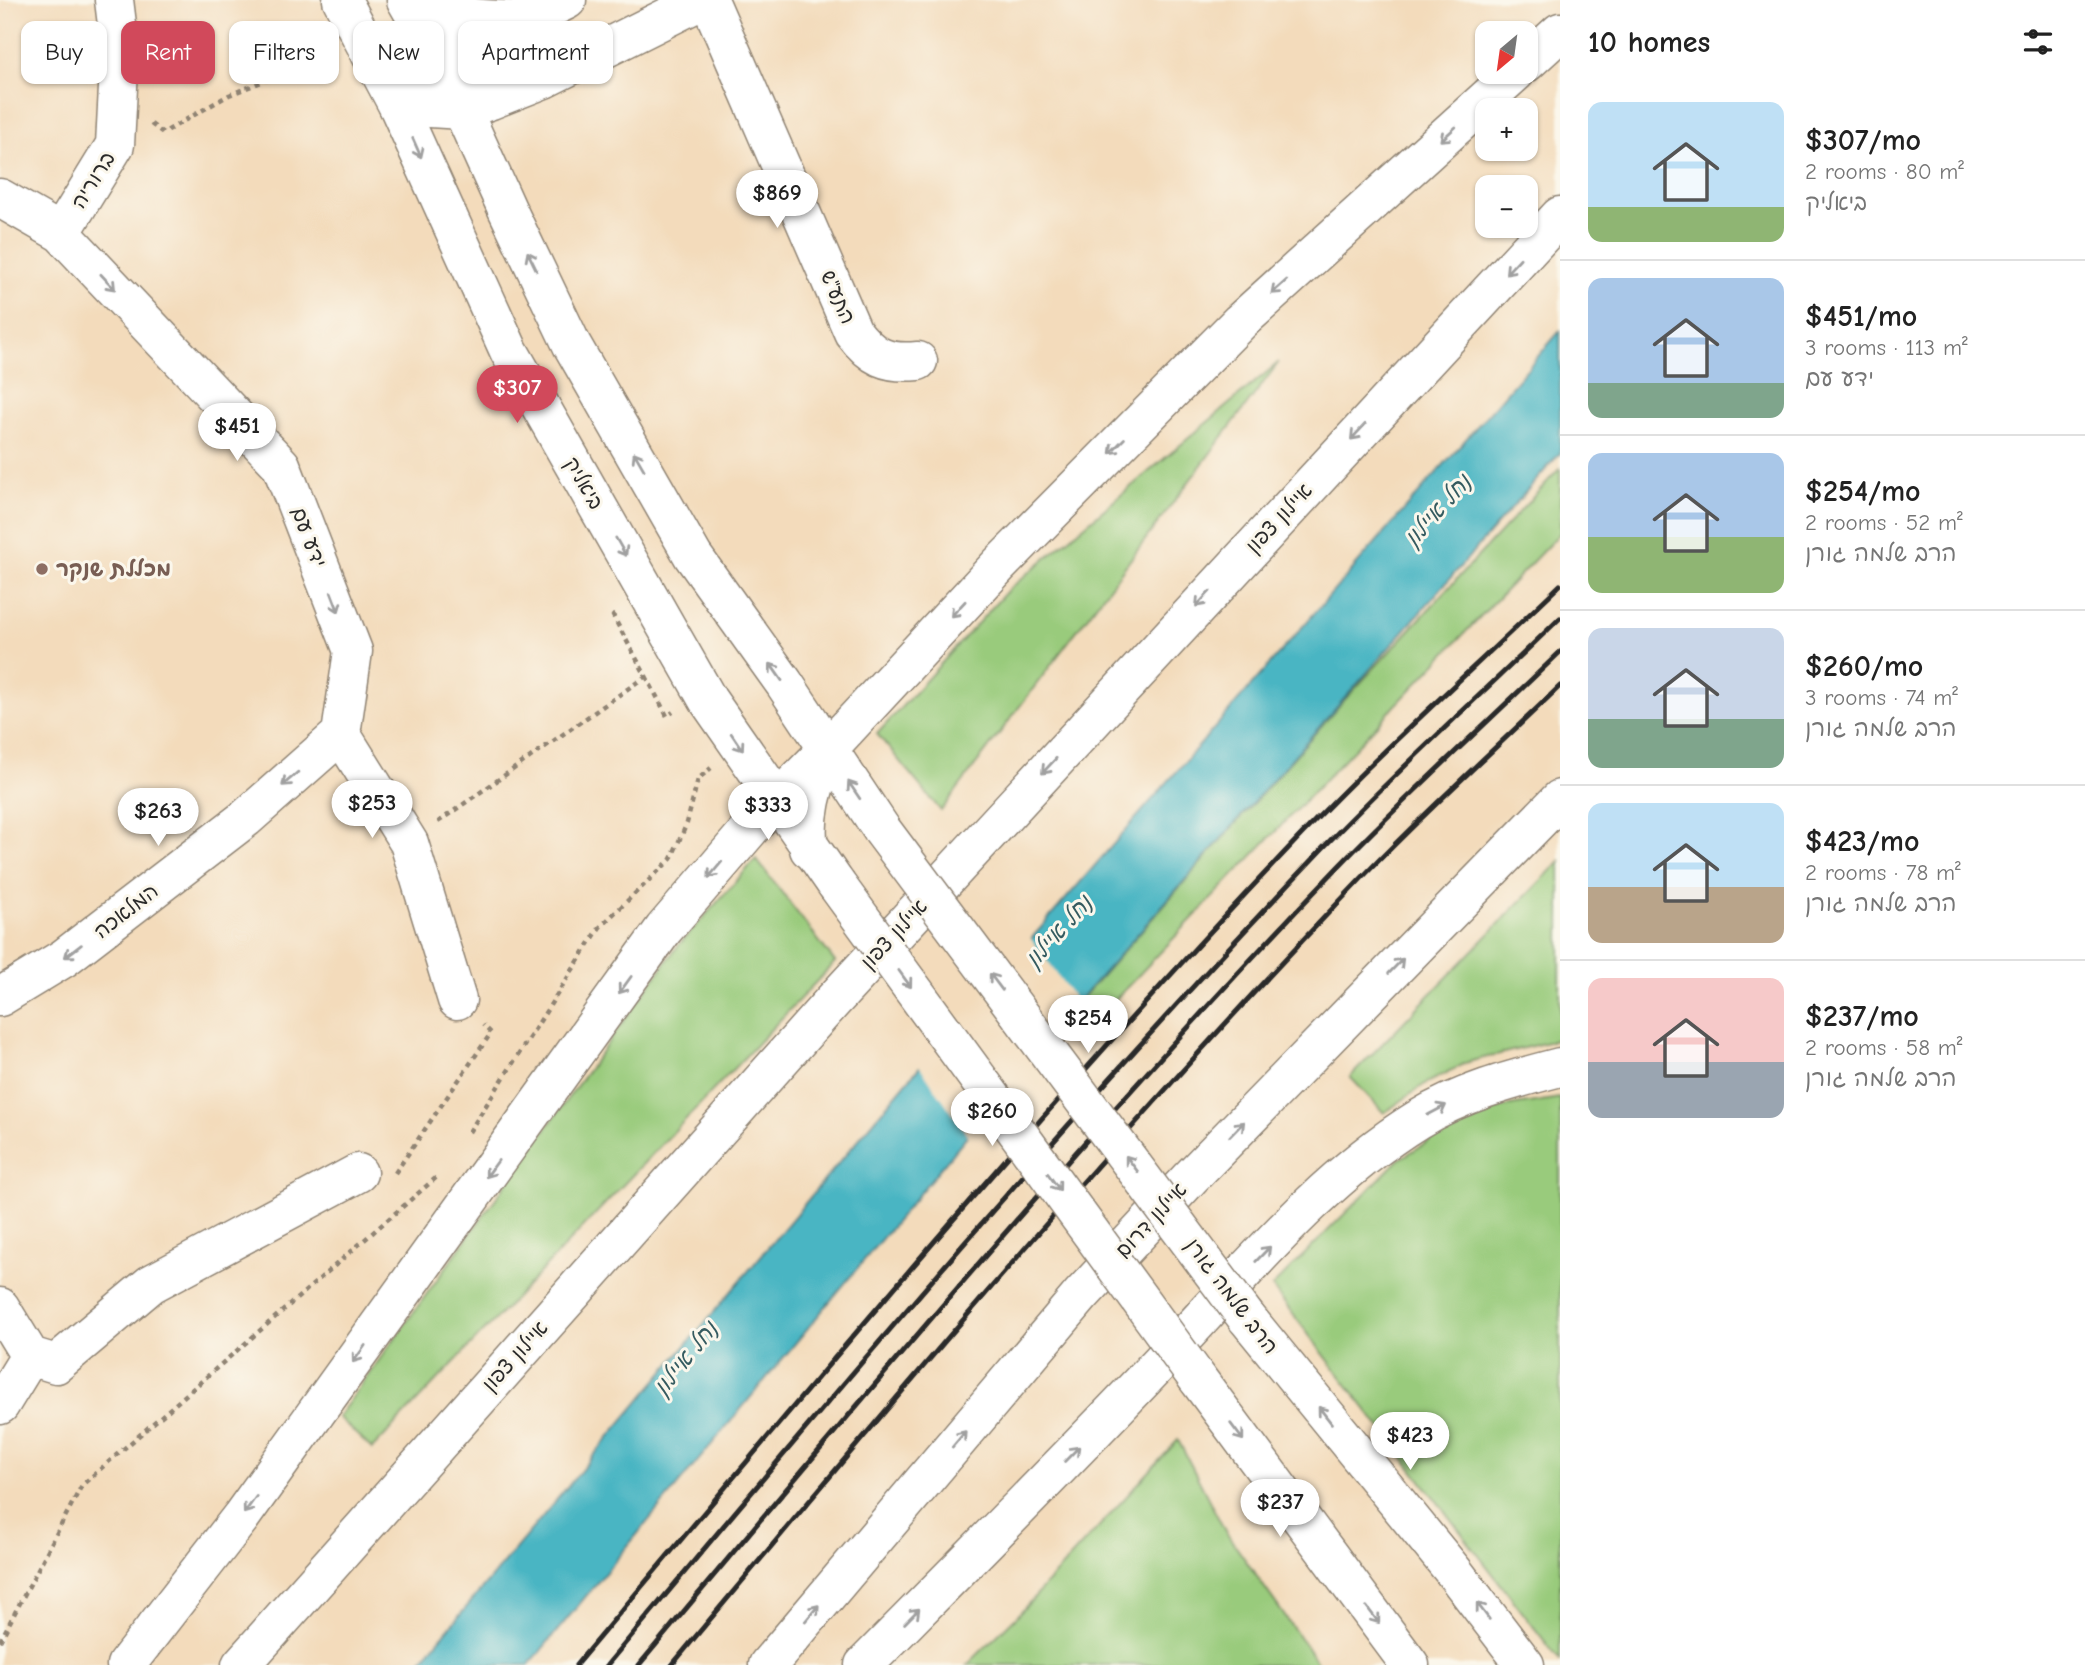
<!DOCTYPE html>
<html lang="en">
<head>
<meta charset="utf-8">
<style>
	:root { --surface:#fff; --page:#f6f6f6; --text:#222; --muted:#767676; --line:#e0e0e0; --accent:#d1495b }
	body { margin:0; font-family:"Comic Neue","Playpen Sans Hebrew",sans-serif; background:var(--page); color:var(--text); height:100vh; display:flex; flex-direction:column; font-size:26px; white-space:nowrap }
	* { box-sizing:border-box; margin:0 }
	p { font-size:23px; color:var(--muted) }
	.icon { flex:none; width:38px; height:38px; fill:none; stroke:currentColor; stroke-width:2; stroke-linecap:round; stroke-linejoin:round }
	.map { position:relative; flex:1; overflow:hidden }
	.side { display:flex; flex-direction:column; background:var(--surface); width:525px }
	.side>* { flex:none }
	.hud { position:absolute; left:21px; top:21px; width:665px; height:63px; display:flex; gap:14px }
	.needle { width:46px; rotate:209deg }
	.controls { position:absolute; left:1475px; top:21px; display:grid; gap:14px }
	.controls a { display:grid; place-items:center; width:63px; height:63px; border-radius:14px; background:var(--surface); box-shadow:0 2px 5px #0004; font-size:35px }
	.price { position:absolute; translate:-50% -60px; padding:0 16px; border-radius:24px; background:#fff; color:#222; font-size:23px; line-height:46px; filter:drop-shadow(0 2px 4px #0008) }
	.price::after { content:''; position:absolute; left:50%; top:42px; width:21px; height:16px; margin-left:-10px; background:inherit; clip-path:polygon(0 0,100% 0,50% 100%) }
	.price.on { background:var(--accent); color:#fff }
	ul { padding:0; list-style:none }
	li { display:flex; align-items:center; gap:21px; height:175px; padding:0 28px }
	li+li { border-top:2px solid var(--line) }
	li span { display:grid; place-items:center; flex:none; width:196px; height:140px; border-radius:14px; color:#555 }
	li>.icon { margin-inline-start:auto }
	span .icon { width:84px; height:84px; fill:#fffc; stroke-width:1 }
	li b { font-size:30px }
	h2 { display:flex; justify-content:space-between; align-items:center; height:84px; padding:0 28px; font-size:30px }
	.pill { padding:0 24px; border-radius:14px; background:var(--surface); box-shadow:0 2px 5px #0004; font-size:24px; line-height:63px }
	.pill.on { background:var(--accent); color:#fff }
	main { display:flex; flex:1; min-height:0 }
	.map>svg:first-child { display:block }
	.green { fill:#99cb7b; stroke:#627b53; stroke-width:2 }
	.water { fill:#48b5c3; stroke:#3a7077; stroke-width:2 }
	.pier { fill:#f3dbbb }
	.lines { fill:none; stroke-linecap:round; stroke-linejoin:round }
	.minor-casing { stroke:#8f8373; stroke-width:41 }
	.major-casing { stroke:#8f8373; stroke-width:41 }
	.highway-casing { stroke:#8f8373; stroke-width:41 }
	.path { stroke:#8f8373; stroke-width:4.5; stroke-dasharray:5 5; stroke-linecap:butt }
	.minor { stroke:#fff; stroke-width:38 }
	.major { stroke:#fff; stroke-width:38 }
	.highway { stroke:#fff; stroke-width:38 }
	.rail { stroke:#2b2b2b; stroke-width:5 }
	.major-bridge-casing { stroke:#8f8373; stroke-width:41; stroke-linecap:butt }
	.major-bridge { stroke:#fff; stroke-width:38 }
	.oneway { stroke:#a0a0a0 }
	.education-dot { fill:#8d6e63; stroke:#fbf7ec; stroke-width:2.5 }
	.labels { text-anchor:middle; stroke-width:6; stroke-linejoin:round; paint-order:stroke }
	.street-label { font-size:21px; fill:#2b2b2b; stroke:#fbf7ec }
	.education-label { font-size:21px; font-weight:bold; fill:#785e54; stroke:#fbf7ec; text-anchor:start }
	.water-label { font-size:23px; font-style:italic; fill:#355b60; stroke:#fbf7ec }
</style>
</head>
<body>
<main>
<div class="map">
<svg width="1560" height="1665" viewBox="0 0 1560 1665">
	<rect width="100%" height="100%" fill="#fbf7ec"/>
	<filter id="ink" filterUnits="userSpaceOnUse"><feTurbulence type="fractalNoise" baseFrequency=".0143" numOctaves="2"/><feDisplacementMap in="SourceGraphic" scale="14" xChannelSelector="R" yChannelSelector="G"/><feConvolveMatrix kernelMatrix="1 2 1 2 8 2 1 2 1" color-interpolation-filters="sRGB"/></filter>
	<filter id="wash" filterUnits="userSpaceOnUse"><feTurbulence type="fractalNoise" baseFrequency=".00686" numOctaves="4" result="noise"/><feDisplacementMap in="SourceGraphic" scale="28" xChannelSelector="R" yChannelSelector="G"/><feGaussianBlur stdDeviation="1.57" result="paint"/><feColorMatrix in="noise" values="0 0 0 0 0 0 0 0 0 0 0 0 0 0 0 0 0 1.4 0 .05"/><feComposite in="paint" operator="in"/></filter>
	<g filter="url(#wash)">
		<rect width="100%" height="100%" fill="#f3dbbb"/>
		<path class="green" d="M1279 362 941 811 877 734 1007 591Z
			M1560 468V533L1092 1024 1077 1004 1338 707Z
			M756 859 835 962 372 1449 338 1417 677 947Z
			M1560 861V1039L1468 1062 1425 1084 1384 1113 1350 1077Z
			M1560 1098V1661L1272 1287 1398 1160 1454 1126 1503 1107Z
			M1178 1440 1225 1531 1319 1665H967L1017 1616Z"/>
		<path class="water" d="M1560 331V453L1076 1004 529 1665H418L916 1071Z"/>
		<path class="pier" d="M1029 936 1080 1006 969 1137 918 1064Z"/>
	</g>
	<g filter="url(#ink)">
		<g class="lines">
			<g class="minor-casing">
				<path id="minor" d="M709 0 853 332C872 357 886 364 918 361
					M398 106 462 110 491 100 544 79 702 0
					M398 106 437 54 526 20 567 0
					M0 198 61 233 281 465 353 651 341 734 409 843 457 1000
					M61 233 115 145 120 49 114 0
					M0 997 64 958 246 818 341 734
					M0 1307 30 1356 0 1405
					M30 1356 56 1364 151 1284 358 1173"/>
			</g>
			<g class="major-casing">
				<path id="major" d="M342 0 398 106 509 351 708 700 836 884
					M406 0 437 54 507 209 572 345 693 556 784 683 882 830
					M423 0C454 20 490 21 526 20
					M1246 1317 1454 1572 1525 1665
					M1197 1378 1410 1665"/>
			</g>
			<g class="highway-casing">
				<path id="highway" d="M1526 63 1560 32
					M809 849C804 816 813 789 824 758
					M126 1665 241 1517 664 929 756 822 827 750 999 565 1240 322 1516 72
					M241 1665 832 1002 1560 216
					M768 1665 1081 1295 1190 1178 1560 799
					M864 1665C966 1562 1068 1460 1167 1355 1245 1273 1320 1180 1417 1120 1461 1093 1510 1080 1560 1067"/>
			</g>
			<path class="path" d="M151 124 163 133 229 95 331 54
				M646 676 667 716 673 712
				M438 822 646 676 613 616 617 612
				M469 1132 600 927 671 859 687 823 698 779 711 768
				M395 1173 491 1033 483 1025
				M0 1641 82 1485 438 1176"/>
			<use href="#minor" class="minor"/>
			<use href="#major" class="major"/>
			<use href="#highway" class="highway"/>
			<path class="rail" d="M576 1665C812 1383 1048 1101 1301 835 1384 748 1474 668 1560 585
				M607 1665C838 1388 1071 1112 1320 851 1397 770 1480 696 1560 618
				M639 1665C865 1394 1093 1123 1337 868 1409 793 1486 724 1560 652
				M672 1665C893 1400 1116 1135 1355 885 1420 816 1492 752 1560 686"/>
			<g class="major-bridge-casing">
				<path id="major-bridge" d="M882 830 1246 1317
					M836 884 1197 1378"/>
			</g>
			<use href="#major-bridge" class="major-bridge"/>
		</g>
		<defs><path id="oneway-shaft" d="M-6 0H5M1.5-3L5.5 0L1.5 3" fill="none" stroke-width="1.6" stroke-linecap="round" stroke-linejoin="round" transform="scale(1.75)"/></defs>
		<g class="oneway">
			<use href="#oneway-shaft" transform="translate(1448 134) rotate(138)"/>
			<use href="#oneway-shaft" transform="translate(417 148) rotate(66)"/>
			<use href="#oneway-shaft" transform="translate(532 261) rotate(-116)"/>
			<use href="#oneway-shaft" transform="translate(1513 266) rotate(133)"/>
			<use href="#oneway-shaft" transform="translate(108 282) rotate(47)"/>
			<use href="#oneway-shaft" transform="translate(1279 287) rotate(138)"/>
			<use href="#oneway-shaft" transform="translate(1358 432) rotate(133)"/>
			<use href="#oneway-shaft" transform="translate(1117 446) rotate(135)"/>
			<use href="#oneway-shaft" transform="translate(639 461) rotate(-120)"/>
			<use href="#oneway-shaft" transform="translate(621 547) rotate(60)"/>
			<use href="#oneway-shaft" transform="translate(1203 599) rotate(133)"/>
			<use href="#oneway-shaft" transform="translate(335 602) rotate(69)"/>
			<use href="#oneway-shaft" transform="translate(958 609) rotate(133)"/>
			<use href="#oneway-shaft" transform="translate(776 672) rotate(-125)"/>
			<use href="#oneway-shaft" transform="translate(737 742) rotate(56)"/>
			<use href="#oneway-shaft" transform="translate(1049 766) rotate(133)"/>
			<use href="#oneway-shaft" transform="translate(290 779) rotate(139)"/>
			<use href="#oneway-shaft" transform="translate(854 790) rotate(-124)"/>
			<use href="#oneway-shaft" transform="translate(715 870) rotate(130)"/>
			<use href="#oneway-shaft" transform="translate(73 951) rotate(143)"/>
			<use href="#oneway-shaft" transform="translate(1396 966) rotate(-46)"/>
			<use href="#oneway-shaft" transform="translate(905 979) rotate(54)"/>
			<use href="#oneway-shaft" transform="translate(996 982) rotate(-127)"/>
			<use href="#oneway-shaft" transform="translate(625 985) rotate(126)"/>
			<use href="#oneway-shaft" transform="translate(1437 1110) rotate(-28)"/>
			<use href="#oneway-shaft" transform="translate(1237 1129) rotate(-46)"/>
			<use href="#oneway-shaft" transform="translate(1132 1164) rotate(-127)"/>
			<use href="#oneway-shaft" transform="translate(492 1169) rotate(126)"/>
			<use href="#oneway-shaft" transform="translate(1054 1182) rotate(54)"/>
			<use href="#oneway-shaft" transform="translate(1263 1254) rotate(-46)"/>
			<use href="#oneway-shaft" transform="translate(359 1354) rotate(126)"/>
			<use href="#oneway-shaft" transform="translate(1325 1415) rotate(-128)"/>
			<use href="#oneway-shaft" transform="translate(1237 1432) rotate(53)"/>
			<use href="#oneway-shaft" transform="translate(959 1439) rotate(-50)"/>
			<use href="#oneway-shaft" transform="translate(1072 1454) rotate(-45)"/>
			<use href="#oneway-shaft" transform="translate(250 1505) rotate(126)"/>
			<use href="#oneway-shaft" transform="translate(1483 1611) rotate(-127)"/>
			<use href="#oneway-shaft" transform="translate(812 1613) rotate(-50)"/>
			<use href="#oneway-shaft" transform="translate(1373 1615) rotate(53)"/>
			<use href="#oneway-shaft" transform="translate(912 1616) rotate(-45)"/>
		</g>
	</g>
	<circle class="education-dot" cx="42" cy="569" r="7"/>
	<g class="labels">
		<g class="street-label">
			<text transform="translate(93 180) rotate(-58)" y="7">ברוריה</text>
			<text transform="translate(838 297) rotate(66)" y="7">התע"ש</text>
			<text transform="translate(584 483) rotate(60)" y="7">ביאליק</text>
			<text transform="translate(1279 518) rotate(-47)" y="7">איילון צפון</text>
			<text transform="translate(309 537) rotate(69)" y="7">ידע עם</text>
			<text transform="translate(126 911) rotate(-38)" y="7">המלאכה</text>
			<text transform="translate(894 934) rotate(-47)" y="7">איילון צפון</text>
			<text transform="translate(1151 1220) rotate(-47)" y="7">איילון דרום</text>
			<text transform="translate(1232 1296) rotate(53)" y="7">הרב שלמה גורן</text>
			<text transform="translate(515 1356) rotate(-48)" y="7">איילון צפון</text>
		</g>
		<g class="education-label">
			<text x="56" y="576">מכללת שנקר</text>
		</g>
		<g class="water-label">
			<text transform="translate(1437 510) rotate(-48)" y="8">נחל איילון</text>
			<text transform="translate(1058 931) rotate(-48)" y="8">נחל איילון</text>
			<text transform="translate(685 1358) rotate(-51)" y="8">נחל איילון</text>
		</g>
	</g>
</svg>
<div class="controls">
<a><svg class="needle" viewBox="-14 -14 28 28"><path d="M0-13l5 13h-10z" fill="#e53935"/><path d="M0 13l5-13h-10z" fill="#767676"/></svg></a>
<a>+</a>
<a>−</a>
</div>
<b class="price" style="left:777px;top:230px">$869</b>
<b class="price on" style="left:517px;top:425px">$307</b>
<b class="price" style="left:237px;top:463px">$451</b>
<b class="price" style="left:372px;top:840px">$253</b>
<b class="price" style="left:768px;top:842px">$333</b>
<b class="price" style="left:158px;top:848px">$263</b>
<b class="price" style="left:1088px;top:1055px">$254</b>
<b class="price" style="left:992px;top:1148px">$260</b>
<b class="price" style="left:1410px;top:1472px">$423</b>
<b class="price" style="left:1280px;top:1539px">$237</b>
<div class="hud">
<a class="pill">Buy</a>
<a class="pill on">Rent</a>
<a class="pill">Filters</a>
<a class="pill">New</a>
<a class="pill">Apartment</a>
</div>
</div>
<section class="side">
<h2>10 homes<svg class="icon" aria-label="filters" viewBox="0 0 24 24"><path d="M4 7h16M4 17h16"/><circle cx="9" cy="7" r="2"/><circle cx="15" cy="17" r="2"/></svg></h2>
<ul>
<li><span style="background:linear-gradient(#bfe0f5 75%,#8fb573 0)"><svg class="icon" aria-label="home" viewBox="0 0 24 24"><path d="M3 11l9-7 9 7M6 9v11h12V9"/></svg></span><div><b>$307/mo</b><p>2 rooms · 80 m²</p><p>ביאליק</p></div></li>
<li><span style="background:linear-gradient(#a9c7e8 75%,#7fa58c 0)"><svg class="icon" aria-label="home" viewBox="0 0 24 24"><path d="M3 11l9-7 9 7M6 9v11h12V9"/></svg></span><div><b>$451/mo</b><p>3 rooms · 113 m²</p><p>ידע עם</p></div></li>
<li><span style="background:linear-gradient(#a9c7e8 60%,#8fb573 0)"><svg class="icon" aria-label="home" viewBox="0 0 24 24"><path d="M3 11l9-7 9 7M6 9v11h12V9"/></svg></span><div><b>$254/mo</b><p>2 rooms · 52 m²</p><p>הרב שלמה גורן</p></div></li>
<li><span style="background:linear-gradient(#c9d6e8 65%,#7fa58c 0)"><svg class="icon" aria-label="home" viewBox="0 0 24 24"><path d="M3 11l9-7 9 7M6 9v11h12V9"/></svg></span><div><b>$260/mo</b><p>3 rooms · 74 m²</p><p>הרב שלמה גורן</p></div></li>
<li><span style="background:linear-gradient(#bfe0f5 60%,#b9a48a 0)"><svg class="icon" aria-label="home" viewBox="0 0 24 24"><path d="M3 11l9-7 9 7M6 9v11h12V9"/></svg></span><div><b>$423/mo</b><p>2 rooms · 78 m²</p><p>הרב שלמה גורן</p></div></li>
<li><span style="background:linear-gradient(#f6c9c9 60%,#9aa5b1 0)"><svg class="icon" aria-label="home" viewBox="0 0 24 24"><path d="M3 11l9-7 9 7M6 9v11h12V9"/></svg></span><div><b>$237/mo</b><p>2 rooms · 58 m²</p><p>הרב שלמה גורן</p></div></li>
</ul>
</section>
</main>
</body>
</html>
